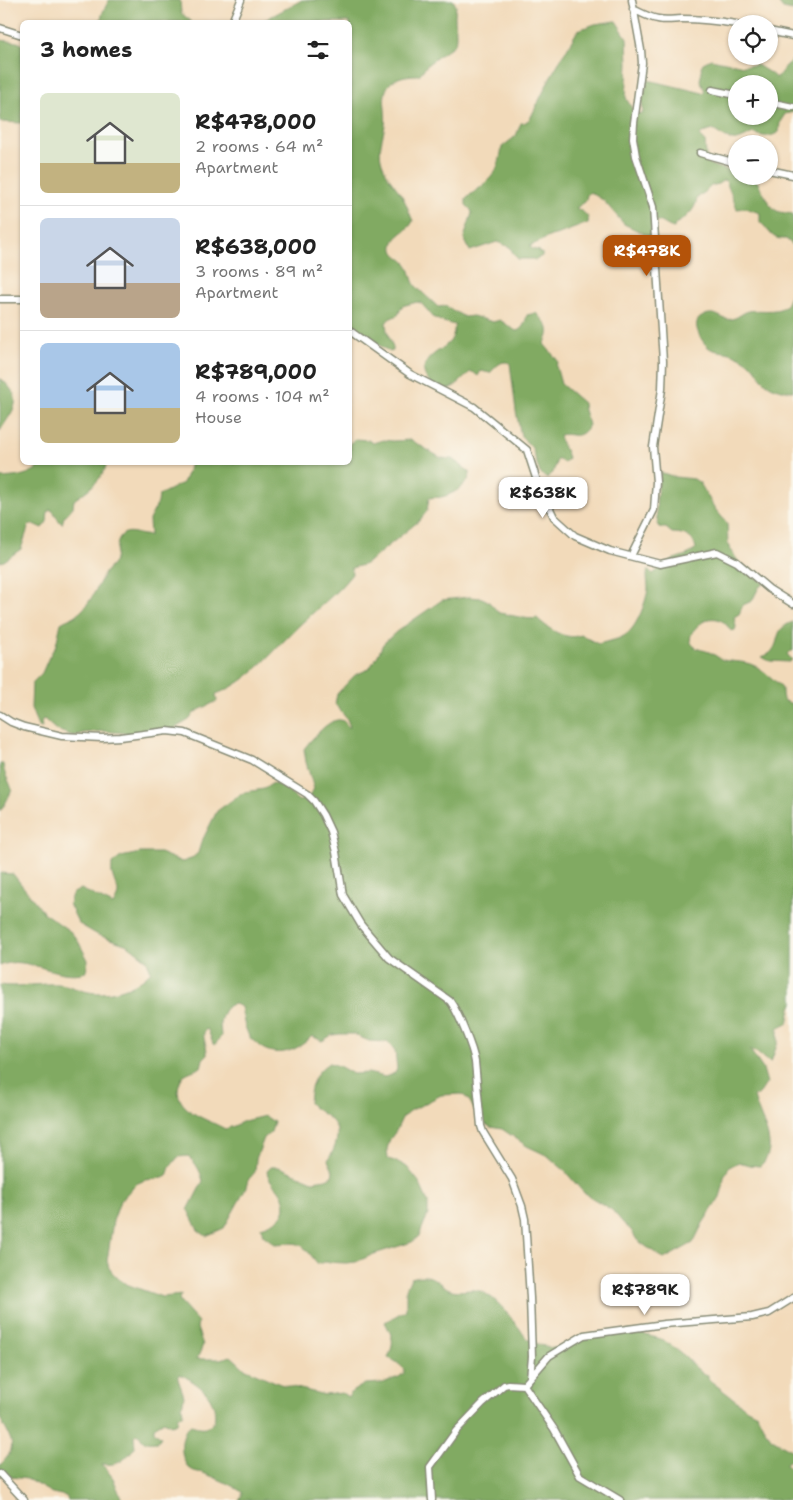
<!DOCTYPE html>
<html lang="en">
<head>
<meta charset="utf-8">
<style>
	:root { --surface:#fff; --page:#f2f2f2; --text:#222; --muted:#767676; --line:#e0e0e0; --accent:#b45309 }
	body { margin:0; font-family:"Shantell Sans",sans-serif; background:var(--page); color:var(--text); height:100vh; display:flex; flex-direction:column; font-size:19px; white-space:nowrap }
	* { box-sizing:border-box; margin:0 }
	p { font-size:16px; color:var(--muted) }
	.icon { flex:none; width:28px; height:28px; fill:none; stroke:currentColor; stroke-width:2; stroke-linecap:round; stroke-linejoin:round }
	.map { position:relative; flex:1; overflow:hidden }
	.sheet { position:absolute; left:20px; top:20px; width:332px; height:445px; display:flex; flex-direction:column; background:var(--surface); border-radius:8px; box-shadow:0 1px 4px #0004 }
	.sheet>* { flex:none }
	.tools { position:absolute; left:728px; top:15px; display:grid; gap:10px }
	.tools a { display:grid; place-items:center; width:50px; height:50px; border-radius:50%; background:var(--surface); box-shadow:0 1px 4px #0004; font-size:25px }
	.price { position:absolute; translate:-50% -42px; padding:0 11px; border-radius:10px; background:#fff; color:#222; font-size:16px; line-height:32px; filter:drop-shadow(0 1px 2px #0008) }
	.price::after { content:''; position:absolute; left:50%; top:30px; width:15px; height:11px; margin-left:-8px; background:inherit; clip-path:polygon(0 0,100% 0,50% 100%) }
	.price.current { background:var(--accent); color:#fff }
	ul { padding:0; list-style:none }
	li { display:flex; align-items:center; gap:15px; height:125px; padding:0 20px }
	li+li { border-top:1px solid var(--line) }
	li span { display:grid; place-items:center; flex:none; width:140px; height:100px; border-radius:8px; color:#555 }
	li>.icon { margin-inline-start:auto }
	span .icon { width:60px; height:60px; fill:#fffc; stroke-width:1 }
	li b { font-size:21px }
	h2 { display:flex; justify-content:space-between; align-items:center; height:60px; padding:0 20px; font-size:21px }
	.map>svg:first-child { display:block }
	.forest { fill:#81aa62; stroke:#50744b; fill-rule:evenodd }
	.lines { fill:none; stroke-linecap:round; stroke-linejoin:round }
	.street-casing { stroke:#888c77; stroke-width:9 }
	.street { stroke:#fff; stroke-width:6 }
</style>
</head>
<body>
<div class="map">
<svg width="793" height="1500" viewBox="0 0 793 1500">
	<rect width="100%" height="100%" fill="#fbf7ec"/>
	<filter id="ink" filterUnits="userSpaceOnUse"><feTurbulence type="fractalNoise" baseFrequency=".02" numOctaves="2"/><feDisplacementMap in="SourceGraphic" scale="10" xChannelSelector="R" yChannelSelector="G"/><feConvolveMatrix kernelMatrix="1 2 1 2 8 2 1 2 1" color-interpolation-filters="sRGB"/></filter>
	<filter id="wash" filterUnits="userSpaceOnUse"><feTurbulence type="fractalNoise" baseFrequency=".0096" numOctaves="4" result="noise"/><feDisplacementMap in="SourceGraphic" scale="20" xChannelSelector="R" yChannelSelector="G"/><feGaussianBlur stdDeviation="1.12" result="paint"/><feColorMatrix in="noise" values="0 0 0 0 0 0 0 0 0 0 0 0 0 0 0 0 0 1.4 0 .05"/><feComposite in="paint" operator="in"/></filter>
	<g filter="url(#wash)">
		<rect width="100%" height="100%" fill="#f2daba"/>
		<path class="forest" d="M109 0H180L181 13 192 22H100L103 12Z
			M302 0H453L456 6C453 21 458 31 455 44L428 64 419 75C406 75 388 77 385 94 383 103 387 115 385 125 382 142 376 153 385 170 389 180 397 187 402 196 407 204 409 213 413 221 408 232 395 234 393 245 391 255 401 257 406 263 411 269 411 279 415 285 422 293 431 300 438 307L446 306 464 317 473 316 493 322 500 320 516 331C523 330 526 321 527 315L536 313C547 323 553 330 544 344L558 361 556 366 561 384 583 403C583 411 587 417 589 425 579 442 573 432 559 435 560 442 566 450 568 458L564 463 558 459H557L553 473 546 478 540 473 532 448 521 436 516 411 510 363C501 359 496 367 490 373L481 371 478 376 473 372H470C464 378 456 387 448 389 437 391 422 379 424 368 428 353 443 351 451 340 454 336 454 329 455 325L443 322 434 318 421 303 417 302 402 306 398 315 389 319 386 323 387 331 393 348V351L390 352 370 339 350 323V22H261Z
			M776 0H793V11L783 9Z
			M616 21 627 38 628 64 626 98 635 114 643 113 642 102 648 80 703 93 705 91 700 80 702 72 701 67 703 63 711 59 744 66 757 65 770 73 776 78C782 73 786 63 793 60V112L785 114 780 122 779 132C769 138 764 137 753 133 733 144 732 142 713 130L702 133 699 136 705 142C706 147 705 153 707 159 709 169 728 169 736 171V176L754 177C761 185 768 207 777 211 782 213 788 213 793 214V245L786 239C770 240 771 231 760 222V213L745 208 737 209 726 181 724 180 718 184 711 186 705 192 697 198C696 210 685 219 675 224L674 228C667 227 662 220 655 221L651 228 649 236 624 224 603 200 590 192 587 195 585 202 576 208C583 212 590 215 588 223L559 234 551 236 530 246 532 249 540 251 539 252 542 253V256L535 260 533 259H518L514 255 510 247 497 242 470 251 464 238 472 213 471 210 466 205V199C471 193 477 191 482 186 497 173 499 166 502 147L516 136 521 123H524L530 119 551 76 578 30 595 24ZM736 84H769V116H736Z
			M0 40 17 42 22 44V123L0 122Z
			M793 286V391C782 391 770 388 762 379 759 375 757 370 753 366 748 361 737 355 730 353 723 351 714 352 708 347 702 342 691 324 700 318 716 307 721 322 732 319 738 318 743 312 749 311 759 309 775 313 784 307 789 302 791 292 793 286Z
			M0 378C26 400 14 408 0 431Z
			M356 439 368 440 373 443 383 440 393 441 411 440 441 458 452 459 470 472C471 484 452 495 441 497 437 498 433 497 429 498L427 511 420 520 371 560 363 565 351 568 352 574C337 593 319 607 302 623 275 648 251 682 216 694L217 701 195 712 189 720 170 731 136 734 103 731 83 733 74 736 56 730 44 719 41 721 42 728 38 727 31 708 32 683 42 673 49 657 56 645 61 623C65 620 70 619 75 616 89 607 96 589 104 574 106 570 112 567 114 562 117 554 116 538 123 534 133 529 140 537 150 535L149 520 158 503 159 495 183 483 190 467V463L350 462V443Z
			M37 463H107C102 481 89 489 74 500L73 507 64 517 62 524 60 522 52 510H49C45 518 51 520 42 528L33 524 29 525 21 549 4 561 0 562V478C15 477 23 477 37 469Z
			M661 473H663L675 477 694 479 700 483 715 509 727 523 728 544 730 550 742 566 764 584 759 587 752 601 743 605 739 614 734 617 736 627 735 630 731 631C725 622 720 617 709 619 699 622 682 638 695 647 698 650 705 650 709 652 714 654 718 658 723 660 733 662 743 661 753 665 763 669 772 679 781 686 783 691 781 696 784 701L793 704V1003L791 1008 788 1024H785L778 1028V1042L771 1062C763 1061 758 1050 750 1050L763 1069 767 1083C763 1087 762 1092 757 1096H754C758 1119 782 1147 760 1166L749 1165 739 1162 729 1167 724 1177 723 1187 720 1197 703 1223 693 1243 664 1259 637 1240 631 1230 624 1224 612 1210 584 1193 563 1169 548 1156 527 1146 502 1129 490 1127 481 1121 469 1100 462 1094 441 1095 410 1111 402 1118 396 1131 390 1139 387 1149 388 1159 398 1162 407 1167 419 1182 428 1202V1214L419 1236 412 1242 374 1254 356 1262 346 1263 324 1262 318 1264C300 1242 304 1242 275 1244L263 1235 261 1227C277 1222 291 1214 282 1195 278 1186 268 1182 267 1171L271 1167H279L313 1181 326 1179 332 1176 333 1171 328 1160C335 1149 343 1131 331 1120 324 1113 315 1110 309 1103 310 1087 314 1072 329 1063L339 1066 353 1074 368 1073 385 1077 395 1073 397 1069 395 1051 392 1046 387 1042 369 1041 353 1034H340L332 1035 322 1041 312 1036C297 1052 273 1060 256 1043 253 1040 249 1038 248 1034 244 1026 243 1016 241 1007 229 998 221 1013 220 1024 220 1028 221 1032 221 1036L215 1045 213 1044 208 1030 206 1029C200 1035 208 1046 207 1055L203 1059 201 1067C196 1070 187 1072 183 1076 180 1080 178 1086 178 1091 179 1113 210 1120 225 1129L234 1126 244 1121 265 1116 274 1122 271 1132 264 1138 256 1159 255 1172 248 1180 245 1190 224 1228 206 1236 198 1230 188 1210 203 1181C200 1170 196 1163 188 1156L178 1157 170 1167 167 1176 163 1178 145 1180 136 1184 120 1201 113 1221 107 1261 109 1268 116 1277 126 1284 162 1297 182 1295 179 1297 180 1302 198 1322 197 1328 203 1345 197 1359H220L231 1356 244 1368 280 1384 325 1395 342 1393 348 1397 353 1391 365 1384 382 1383 399 1377 404 1373V1369C399 1364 395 1360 388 1358 395 1341 393 1338 385 1322L406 1310V1289L411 1278C436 1271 433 1283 452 1290 463 1293 472 1287 482 1292 498 1299 509 1316 520 1329 522 1332 524 1336 527 1338 538 1347 554 1348 567 1350L570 1345 584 1335 630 1331 661 1339 671 1345 687 1358 694 1366 702 1373 708 1375V1379L747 1409 757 1414 765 1430 772 1439 793 1451V1458L785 1464 793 1470V1500H239L242 1495V1492C230 1484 217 1478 203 1473 200 1472 195 1472 192 1470 183 1465 181 1452 182 1442 183 1435 185 1429 191 1425 201 1428 206 1429 214 1422 219 1398 199 1384 180 1374L178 1379 184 1396 182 1407 183 1413 182 1415 178 1416 177 1423 171 1425 164 1421 154 1427V1431L161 1437 157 1442C147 1443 144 1443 139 1434H136L134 1436 135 1447C125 1460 119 1466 102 1464L113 1478 122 1500H68L66 1496 52 1493 27 1479 4 1476 0 1471V1465C20 1446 10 1439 0 1418V985C18 988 39 983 58 984 67 984 75 989 84 991 106 997 136 989 151 971L146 959 128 945 98 935 79 924 69 904 72 894 81 889 113 905C122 890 117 891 113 877 111 873 112 868 112 864L121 857 140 853H160L182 862 191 859 198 853 201 843 217 811 235 798 245 792 264 789 273 783C286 787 289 793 299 801L308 798 314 789 306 762 304 749C310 741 332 714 343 721 344 721 348 726 348 727H350L347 719 335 704 337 694 355 675 369 669 377 657 383 644 396 632 442 600 469 597 482 598 488 601 499 613C511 614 527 621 537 618 548 629 566 641 581 635L598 644C608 641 620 640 628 633 638 624 646 602 648 589 648 583 646 576 648 570L653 574C658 570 664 564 670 561 679 556 691 556 696 548 693 536 683 533 672 533L666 528H660C653 517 657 486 661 473Z
			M793 622V651H790L787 654 792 660 789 662 770 661 761 657C765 656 770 654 772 651 781 640 773 629 793 622Z
			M0 764H3C4 776 9 779 12 790L5 804 0 811Z
			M0 873 13 874 44 913 71 932 78 941 88 960 86 972C57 981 25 953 0 966Z"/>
	</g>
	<g filter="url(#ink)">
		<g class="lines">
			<g class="street-casing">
				<path id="street" d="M633 9C641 13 650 18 658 19 667 21 674 19 682 19 700 19 718 21 736 24
					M232 22 241 0
					M0 28 22 35
					M769 31 793 36
					M712 90 736 95
					M769 102 793 107
					M700 153 736 163
					M769 170 793 175
					M0 299H22
					M350 331 410 374 474 407 527 450 538 484 554 517 575 536 610 551 660 564 717 552 737 562 769 589 793 604
					M631 556 654 510 656 482 653 447 662 389 663 361 653 207 636 156 633 138 634 123 642 63 641 50 632 0
					M0 715 11 722 24 727 62 736 102 738 120 737 167 731 185 733 252 760 307 794 314 801 323 815 331 832 336 852 343 895 361 925 389 958 450 1001C458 1012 473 1048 475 1062L481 1126 483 1132 512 1179 522 1206 525 1219 530 1298 532 1357 530 1378
					M524 1385 549 1356 584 1335 664 1324 752 1317 769 1313 793 1298
					M524 1385 554 1429 580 1476 620 1500
					M0 1474 24 1500
					M432 1500 430 1467 456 1431 483 1403 504 1385 508 1384 524 1385"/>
			</g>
			<use href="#street" class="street"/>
		</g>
	</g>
</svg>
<div class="tools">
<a><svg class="icon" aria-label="locate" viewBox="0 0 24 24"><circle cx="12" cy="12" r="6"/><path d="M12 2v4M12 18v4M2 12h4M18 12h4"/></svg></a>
<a>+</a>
<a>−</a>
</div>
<b class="price current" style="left:647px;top:277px">R$478K</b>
<b class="price" style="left:543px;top:519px">R$638K</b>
<b class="price" style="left:645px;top:1316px">R$789K</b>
<section class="sheet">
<h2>3 homes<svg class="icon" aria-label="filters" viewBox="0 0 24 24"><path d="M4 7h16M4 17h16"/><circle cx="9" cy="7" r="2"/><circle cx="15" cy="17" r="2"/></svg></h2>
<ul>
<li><span style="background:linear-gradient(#dfe7d0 70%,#c2b280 0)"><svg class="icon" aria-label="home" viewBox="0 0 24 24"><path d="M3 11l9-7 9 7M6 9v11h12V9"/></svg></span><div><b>R$478,000</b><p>2 rooms · 64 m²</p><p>Apartment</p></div></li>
<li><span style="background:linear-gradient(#c9d6e8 65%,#b9a48a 0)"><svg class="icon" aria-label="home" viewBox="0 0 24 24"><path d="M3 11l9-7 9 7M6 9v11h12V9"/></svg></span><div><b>R$638,000</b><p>3 rooms · 89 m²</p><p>Apartment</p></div></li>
<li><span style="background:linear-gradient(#a9c7e8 65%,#c2b280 0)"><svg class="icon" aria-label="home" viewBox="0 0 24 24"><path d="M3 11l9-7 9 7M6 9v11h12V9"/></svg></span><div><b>R$789,000</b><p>4 rooms · 104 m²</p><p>House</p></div></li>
</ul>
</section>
</div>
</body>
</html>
